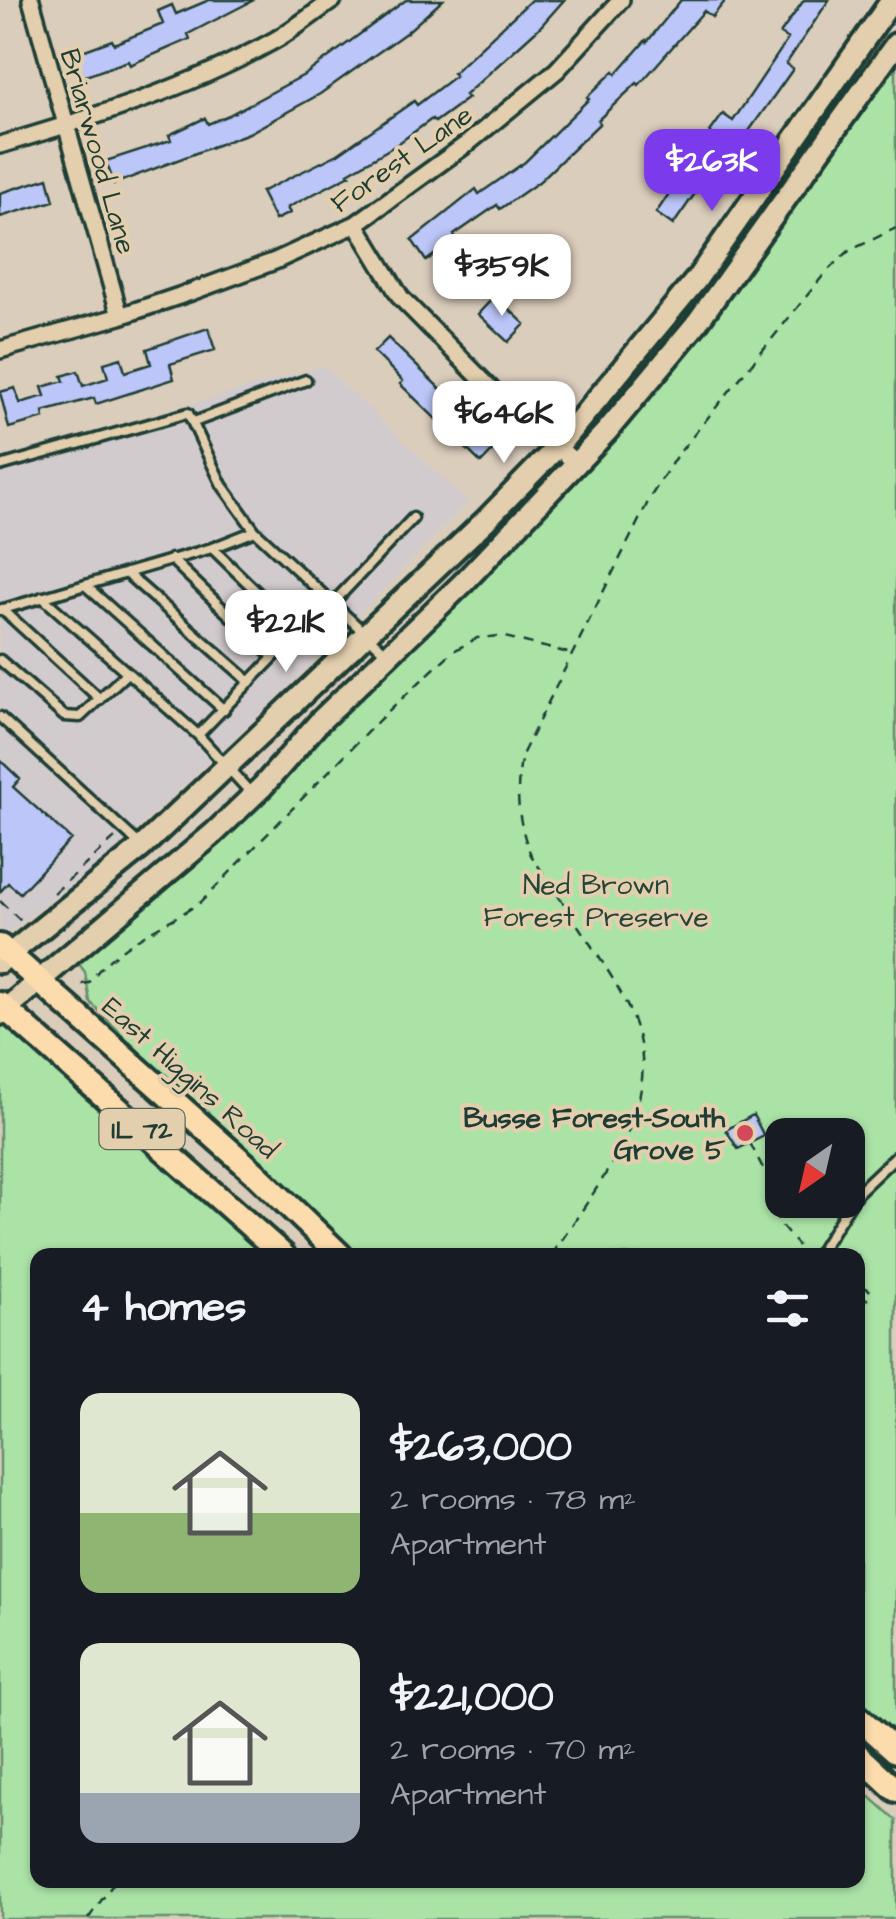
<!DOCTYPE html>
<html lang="en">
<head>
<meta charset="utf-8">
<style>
	:root { --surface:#171b24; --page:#20242c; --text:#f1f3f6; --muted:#9ea1a6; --accent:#7c3aed }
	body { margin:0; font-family:"Architects Daughter",sans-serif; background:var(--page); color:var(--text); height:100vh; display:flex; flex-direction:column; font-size:38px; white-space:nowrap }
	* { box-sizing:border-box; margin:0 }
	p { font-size:32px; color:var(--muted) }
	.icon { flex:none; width:55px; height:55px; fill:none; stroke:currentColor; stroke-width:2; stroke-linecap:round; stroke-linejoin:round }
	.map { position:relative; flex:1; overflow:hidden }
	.sheet { position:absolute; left:30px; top:1248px; width:835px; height:640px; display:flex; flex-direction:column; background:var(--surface); border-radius:20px; box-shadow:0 2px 8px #0004 }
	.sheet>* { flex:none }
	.needle { width:65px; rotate:214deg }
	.fabs { position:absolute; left:765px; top:1118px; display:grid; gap:20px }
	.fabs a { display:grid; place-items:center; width:100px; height:100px; border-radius:20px; background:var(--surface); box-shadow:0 2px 8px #0004; font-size:50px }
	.price { position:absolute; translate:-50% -85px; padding:0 22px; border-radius:20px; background:#fff; color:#222; font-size:32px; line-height:65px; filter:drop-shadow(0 2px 5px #0008) }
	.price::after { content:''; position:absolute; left:50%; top:60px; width:30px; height:22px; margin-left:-15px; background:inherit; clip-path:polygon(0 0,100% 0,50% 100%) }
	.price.on { background:var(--accent); color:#fff }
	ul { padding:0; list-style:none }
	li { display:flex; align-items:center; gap:30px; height:250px; padding:0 50px }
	li span { display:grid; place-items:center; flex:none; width:280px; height:200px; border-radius:20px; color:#555 }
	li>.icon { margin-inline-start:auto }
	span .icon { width:120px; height:120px; fill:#fffc; stroke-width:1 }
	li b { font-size:42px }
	h2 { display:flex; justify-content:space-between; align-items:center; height:120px; padding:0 50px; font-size:42px }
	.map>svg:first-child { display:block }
	.built { fill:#d2cbce }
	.green { fill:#abe3a7; stroke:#65906e; stroke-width:2.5; fill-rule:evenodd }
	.building { fill:#bcc6f8; stroke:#1f3d34; stroke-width:2.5 }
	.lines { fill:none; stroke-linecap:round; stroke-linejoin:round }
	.service-casing { stroke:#1f3d34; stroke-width:15 }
	.minor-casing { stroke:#1f3d34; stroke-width:22 }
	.secondary-casing { stroke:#1f3d34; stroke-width:28 }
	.primary-casing { stroke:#1f3d34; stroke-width:30 }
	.path { stroke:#1f3d34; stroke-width:2.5; stroke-dasharray:10 8; stroke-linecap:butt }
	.service { stroke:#e3cfad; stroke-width:8 }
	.minor { stroke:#e3cfad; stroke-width:15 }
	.secondary { stroke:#e3cfad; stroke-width:20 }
	.primary { stroke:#fcdcac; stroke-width:22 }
	.poi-dot { fill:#d1495b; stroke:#e3cfad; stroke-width:4 }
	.labels { text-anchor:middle; stroke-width:8; stroke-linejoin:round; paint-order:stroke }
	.shield { fill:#e3cfad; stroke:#5a6958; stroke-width:2.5 }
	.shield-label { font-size:25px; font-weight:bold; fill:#1f3d34 }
	.street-label { font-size:28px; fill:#1f3d34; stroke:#e3cfad }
	.park-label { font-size:28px; fill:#26453a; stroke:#e3cfad }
	.poi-label { font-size:28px; font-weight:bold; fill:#1f3d34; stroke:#e3cfad; text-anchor:end }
</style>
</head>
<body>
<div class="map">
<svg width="896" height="1919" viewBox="0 0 896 1919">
	<rect width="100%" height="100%" fill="#dbcdbc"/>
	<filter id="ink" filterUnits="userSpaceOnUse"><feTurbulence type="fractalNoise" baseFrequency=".01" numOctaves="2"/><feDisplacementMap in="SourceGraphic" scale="20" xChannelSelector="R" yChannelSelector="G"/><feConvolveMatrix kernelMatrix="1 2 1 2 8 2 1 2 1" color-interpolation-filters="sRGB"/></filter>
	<g filter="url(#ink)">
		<path class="built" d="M324 366 468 502 292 684 111 854 0 939V465L176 408Z"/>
		<path class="green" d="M896 46V1751L858 1717V1255H341L90 1002 85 972 73 956 108 928 607 431ZM782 1135H848V1200H782Z
			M0 1014 283 1255H38V1880H858V1786L896 1820V1919H0Z"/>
		<path class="building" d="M209 0H254L188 34 190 39 130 65 128 61 83 77 74 54 112 40 114 44 163 24 158 11 172 5 176 14Z
			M406 0H443L407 32 320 94 249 133 114 184 106 161 171 140 169 135 205 118 208 124 229 115 306 74Z
			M531 0H564L540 27 465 95 468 98 435 122 432 119 396 145 348 173 350 175 287 208 290 213 275 220 261 192 338 154 414 101 417 105 455 76 453 73Z
			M681 0H726L712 17 704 11 639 85 637 83 598 120 600 123 540 181 500 209 497 205 454 235 456 239 426 261 412 240 476 189 479 194 525 162 589 99 587 97 614 71 616 74 646 40 647 42Z
			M804 0H829L786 64 793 69 725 165 703 148 713 135 710 132 723 114 733 121 788 39 780 34Z
			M687 167 705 179 673 225 656 213Z
			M48 178 54 201 0 217V193Z
			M495 296 525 324 508 342 478 314Z
			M208 328 215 350 170 364 174 379 96 404 94 398 43 412 44 418 9 428 0 392 15 388 20 403 45 396 42 387 64 381 62 376 78 371 83 386 108 378 104 363 121 358 125 372 151 364 147 349Z
			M388 338 498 445 481 463 400 384 403 381 374 352Z
			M0 760 20 779 13 787 71 839 20 893 8 883 0 892Z
			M753 1115 764 1136 738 1149 726 1130Z"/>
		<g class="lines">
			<g class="service-casing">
				<path id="service" d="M194 422 306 380
					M0 466 188 413 222 485 255 531 385 652
					M212 548 298 632
					M171 559 273 657
					M126 573 250 682
					M85 585 224 710
					M42 597 198 735 250 792
					M2 609 100 699
					M0 610 212 548 255 531
					M0 660 64 716 80 717 127 673
					M0 717 139 844
					M198 735 298 632 332 604 413 518
					M818 1255 857 1193 896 1156"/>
			</g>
			<g class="minor-casing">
				<path id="minor" d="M31 0 120 316
					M0 145C95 117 189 88 275 40 296 28 314 13 333 0
					M356 224 401 298 491 389 576 463
					M0 350 120 316 191 292 275 261 356 224 468 143 557 70 621 0"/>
			</g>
			<g class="secondary-casing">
				<path id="secondary" d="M0 962 142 847 485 521 558 446 696 280 892 0
					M0 1014 214 833 263 786 320 721 463 583 607 431 696 324 896 44"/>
			</g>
			<g class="primary-casing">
				<path id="primary" d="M0 946 256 1174 340 1255
					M0 1004 283 1255
					M858 1717 896 1751
					M858 1755 896 1790"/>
			</g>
			<path class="path" d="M54 893 115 838
				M0 901 22 922
				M82 984 89 983C115 944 162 928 201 902L383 716 452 652 477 638 501 636 568 653
				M750 1143 767 1176 778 1222 798 1246
				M552 1255C575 1219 603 1183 622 1144 663 1063 637 1013 591 945 571 915 551 885 531 855 517 821 515 790 522 755L651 496 675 458 827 271 849 251 896 228
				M868 1300 859 1294V1290L864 1287 873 1292
				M88 1919 116 1880"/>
			<use href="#service" class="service"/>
			<use href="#minor" class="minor"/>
			<use href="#secondary" class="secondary"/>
			<use href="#primary" class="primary"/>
		</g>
	</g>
	<circle class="poi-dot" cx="745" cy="1133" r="10"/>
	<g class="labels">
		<rect class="shield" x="99.5" y="1109" width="85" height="40" rx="8"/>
		<g class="shield-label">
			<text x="142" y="1138">IL 72</text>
		</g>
		<g class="street-label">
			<text transform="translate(99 151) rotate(74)" y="10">Briarwood Lane</text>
			<text transform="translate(401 158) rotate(-35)" y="10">Forest Lane</text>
			<text transform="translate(191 1077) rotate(42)" y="10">East Higgins Road</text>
		</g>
		<g class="park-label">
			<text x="596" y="894">Ned Brown<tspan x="596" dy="32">Forest Preserve</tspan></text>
		</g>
		<g class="poi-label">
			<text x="725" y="1127">Busse Forest-South<tspan x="725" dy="32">Grove 5</tspan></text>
		</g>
	</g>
</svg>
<div class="fabs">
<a><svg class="needle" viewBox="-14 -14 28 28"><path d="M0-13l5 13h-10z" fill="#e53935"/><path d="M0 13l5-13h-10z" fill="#9ea1a6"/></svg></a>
</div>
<b class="price on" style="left:712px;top:214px">$263K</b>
<b class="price" style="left:502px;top:319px">$359K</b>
<b class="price" style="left:504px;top:466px">$646K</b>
<b class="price" style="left:286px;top:675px">$221K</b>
<section class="sheet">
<h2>4 homes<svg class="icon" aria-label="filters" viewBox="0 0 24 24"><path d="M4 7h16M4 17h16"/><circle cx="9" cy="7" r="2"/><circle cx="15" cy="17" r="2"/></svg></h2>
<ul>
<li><span style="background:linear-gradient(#dfe7d0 60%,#8fb573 0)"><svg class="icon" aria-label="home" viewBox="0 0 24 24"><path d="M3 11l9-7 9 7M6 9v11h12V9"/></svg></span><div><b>$263,000</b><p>2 rooms · 78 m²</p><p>Apartment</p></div></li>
<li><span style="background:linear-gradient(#dfe7d0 75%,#9aa5b1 0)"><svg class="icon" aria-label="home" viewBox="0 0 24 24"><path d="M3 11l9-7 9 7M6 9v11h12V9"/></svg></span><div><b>$221,000</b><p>2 rooms · 70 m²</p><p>Apartment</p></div></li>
</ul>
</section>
</div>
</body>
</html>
